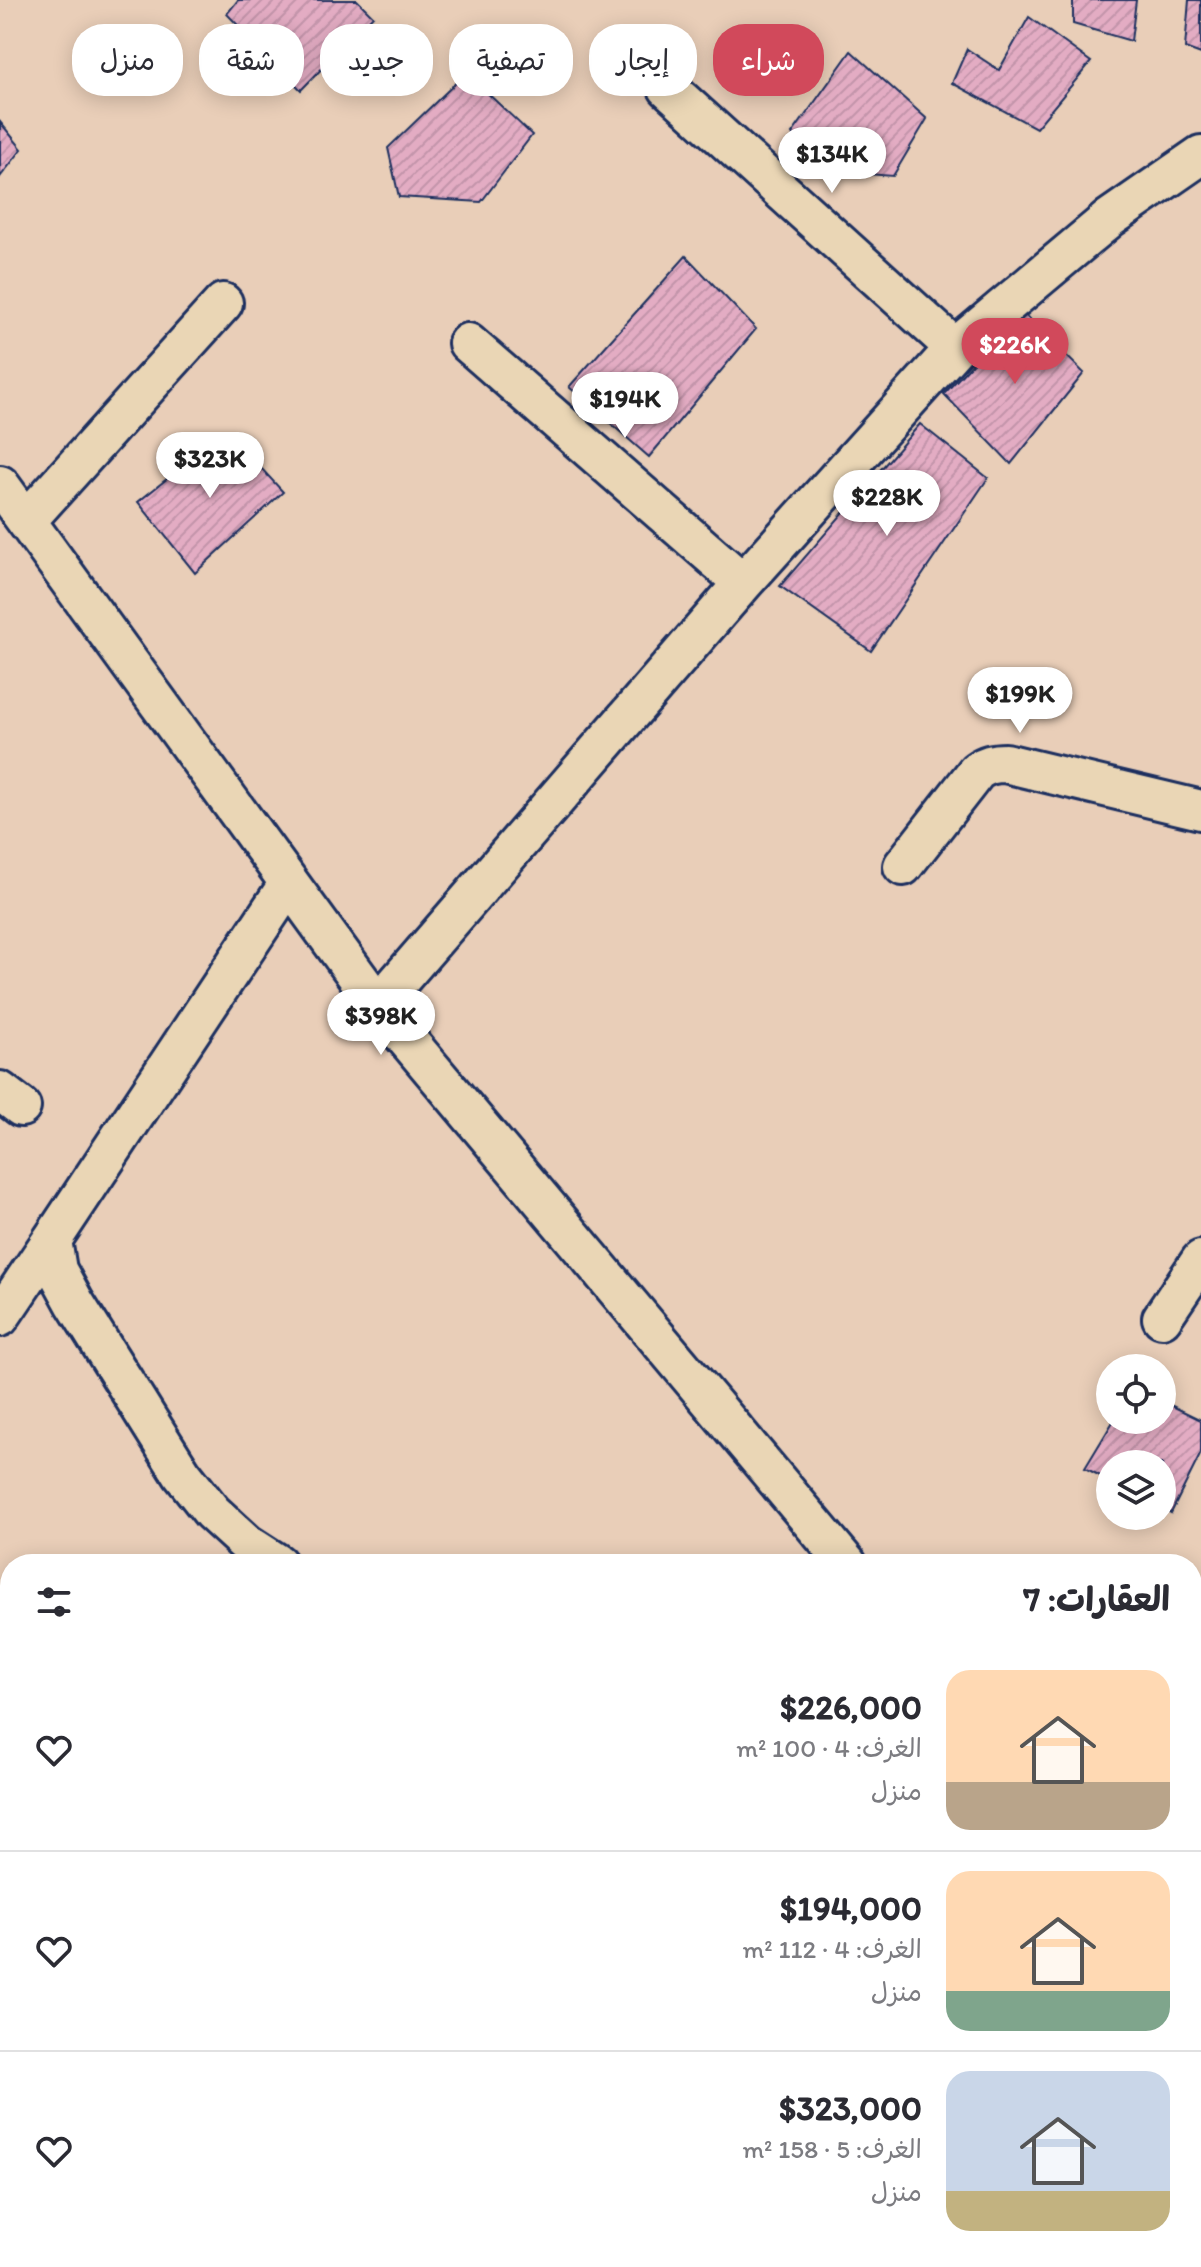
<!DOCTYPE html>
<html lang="ar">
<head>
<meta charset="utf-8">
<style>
	:root { --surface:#fff; --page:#f2f2f3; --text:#2b2b33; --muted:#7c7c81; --line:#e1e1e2; --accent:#d1495b }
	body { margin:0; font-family:Itim,"Playpen Sans Arabic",sans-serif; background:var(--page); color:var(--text); direction:rtl; height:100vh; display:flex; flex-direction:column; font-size:30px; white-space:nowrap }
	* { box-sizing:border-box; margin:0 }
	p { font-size:26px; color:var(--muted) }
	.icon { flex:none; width:44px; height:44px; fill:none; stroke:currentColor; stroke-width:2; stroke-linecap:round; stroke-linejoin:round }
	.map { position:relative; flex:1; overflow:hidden; direction:ltr }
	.panel { position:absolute; left:0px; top:1554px; width:1202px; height:714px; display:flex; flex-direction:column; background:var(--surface); border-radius:32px 32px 0 0; box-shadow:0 4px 20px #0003; direction:rtl }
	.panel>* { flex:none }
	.top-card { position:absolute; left:24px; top:24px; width:800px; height:72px; direction:rtl; display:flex; gap:16px }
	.buttons { position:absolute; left:1096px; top:1354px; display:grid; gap:16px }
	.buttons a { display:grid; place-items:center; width:80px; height:80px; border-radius:50%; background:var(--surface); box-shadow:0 4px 20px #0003; font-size:40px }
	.price { position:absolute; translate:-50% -68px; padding:0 18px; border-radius:28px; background:#fff; color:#222; font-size:26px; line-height:52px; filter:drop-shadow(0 2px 4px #0008) }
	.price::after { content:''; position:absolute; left:50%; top:48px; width:24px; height:18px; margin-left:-12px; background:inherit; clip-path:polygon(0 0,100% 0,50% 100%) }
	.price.current { background:var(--accent); color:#fff }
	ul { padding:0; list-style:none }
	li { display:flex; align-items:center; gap:24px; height:200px; padding:0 32px }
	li+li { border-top:2px solid var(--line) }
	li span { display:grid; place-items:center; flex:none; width:224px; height:160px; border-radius:24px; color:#555 }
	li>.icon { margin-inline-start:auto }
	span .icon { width:96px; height:96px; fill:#fffc; stroke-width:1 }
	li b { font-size:34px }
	h2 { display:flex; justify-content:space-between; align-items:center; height:96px; padding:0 32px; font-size:34px }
	.tag { padding:0 28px; border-radius:32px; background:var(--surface); box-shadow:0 4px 20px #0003; font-size:28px; line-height:72px }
	.tag.current { background:var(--accent); color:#fff }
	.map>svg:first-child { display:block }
	.building { fill:url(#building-hatch); stroke:#1b2f5e; stroke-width:2 }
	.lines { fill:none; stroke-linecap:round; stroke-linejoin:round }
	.minor-casing { stroke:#1b2f5e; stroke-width:44 }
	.minor { stroke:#ead6b5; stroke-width:38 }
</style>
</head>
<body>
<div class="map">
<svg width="1201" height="2267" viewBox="0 0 1201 2267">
	<defs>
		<pattern id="building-hatch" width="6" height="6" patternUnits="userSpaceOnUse" patternTransform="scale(2)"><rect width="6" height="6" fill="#e3acc3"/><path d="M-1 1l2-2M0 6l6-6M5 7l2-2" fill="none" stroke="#c294aa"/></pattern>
	</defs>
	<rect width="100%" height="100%" fill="#e9ceb8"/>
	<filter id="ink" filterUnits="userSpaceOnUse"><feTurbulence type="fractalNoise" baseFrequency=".0125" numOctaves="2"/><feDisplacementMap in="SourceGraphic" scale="16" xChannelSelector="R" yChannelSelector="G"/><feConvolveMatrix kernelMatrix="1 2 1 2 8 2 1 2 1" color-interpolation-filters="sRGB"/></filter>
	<g filter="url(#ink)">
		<path class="building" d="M238 0H357L373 16 301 90 227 14Z
			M1073 0H1136L1131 41 1073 24Z
			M1189 0H1201V54L1185 48Z
			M1029 17 1091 62 1036 128 952 83 967 49 999 70Z
			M851 51 927 119 893 176 815 170 792 134Z
			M466 73 532 135 481 202 399 197 388 148Z
			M0 122 22 149 0 177Z
			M686 256 756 329 649 457 569 387Z
			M1021 311 1084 373 1011 464 944 394Z
			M920 424 988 478 871 651 780 586Z
			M227 431 283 492 195 573 138 502Z
			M1162 1401 1201 1420V1453L1171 1513 1162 1508V1464H1110V1481L1085 1468 1114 1420H1162Z"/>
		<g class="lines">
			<g class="minor-casing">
				<path id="minor" d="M668 88 955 348
					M468 343 743 583
					M0 485 378 1005 847 1564
					M26 521 223 303
					M903 866 977 771C986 765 993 763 1005 763L1201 810
					M378 1005 743 583 955 348 1110 218 1201 155
					M0 1091 21 1107
					M0 1317 52 1240
					M1162 1318 1201 1260
					M278 1564 247 1544 212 1512 182 1474 75 1303 57 1270 52 1240 289 883
					M1192 1781 1201 1765
					M1192 1945 1201 1955
					M0 2105 10 2119
					M101 2258 103 2267
					M547 2267 553 2258"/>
			</g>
			<use href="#minor" class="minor"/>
		</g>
	</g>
</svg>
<div class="buttons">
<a><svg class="icon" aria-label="locate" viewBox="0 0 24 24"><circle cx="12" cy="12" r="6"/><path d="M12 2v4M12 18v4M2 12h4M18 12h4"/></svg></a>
<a><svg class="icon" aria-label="layers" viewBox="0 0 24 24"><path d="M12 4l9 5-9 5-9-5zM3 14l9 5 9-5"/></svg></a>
</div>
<b class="price" style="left:832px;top:195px">$134K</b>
<b class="price current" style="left:1015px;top:386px">$226K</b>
<b class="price" style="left:625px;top:440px">$194K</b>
<b class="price" style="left:210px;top:500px">$323K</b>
<b class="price" style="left:887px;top:538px">$228K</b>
<b class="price" style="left:1020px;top:735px">$199K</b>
<b class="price" style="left:381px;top:1057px">$398K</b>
<div class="top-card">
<a class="tag current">شراء</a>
<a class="tag">إيجار</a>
<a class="tag">تصفية</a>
<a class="tag">جديد</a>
<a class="tag">شقة</a>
<a class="tag">منزل</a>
</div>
<section class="panel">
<h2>العقارات: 7<svg class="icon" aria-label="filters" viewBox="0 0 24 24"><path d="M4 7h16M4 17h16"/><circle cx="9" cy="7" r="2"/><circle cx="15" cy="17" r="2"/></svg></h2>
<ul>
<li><span style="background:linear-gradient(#ffd9b3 70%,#b9a48a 0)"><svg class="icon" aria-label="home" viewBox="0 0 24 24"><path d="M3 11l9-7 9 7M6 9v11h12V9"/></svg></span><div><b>$226,000</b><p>الغرف: 4 · 100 m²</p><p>منزل</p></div><svg class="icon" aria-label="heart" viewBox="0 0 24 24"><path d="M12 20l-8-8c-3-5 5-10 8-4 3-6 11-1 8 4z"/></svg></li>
<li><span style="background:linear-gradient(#ffd9b3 75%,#7fa58c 0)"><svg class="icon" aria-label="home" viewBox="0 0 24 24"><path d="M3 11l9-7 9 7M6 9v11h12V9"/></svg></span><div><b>$194,000</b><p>الغرف: 4 · 112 m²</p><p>منزل</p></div><svg class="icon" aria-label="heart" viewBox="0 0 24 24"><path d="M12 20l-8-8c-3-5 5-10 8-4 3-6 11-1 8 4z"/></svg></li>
<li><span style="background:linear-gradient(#c9d6e8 75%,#c2b280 0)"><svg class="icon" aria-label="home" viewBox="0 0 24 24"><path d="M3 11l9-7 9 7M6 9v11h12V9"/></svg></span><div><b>$323,000</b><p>الغرف: 5 · 158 m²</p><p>منزل</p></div><svg class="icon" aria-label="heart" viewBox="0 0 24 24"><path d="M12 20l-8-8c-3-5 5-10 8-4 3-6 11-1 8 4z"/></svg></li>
</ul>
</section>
</div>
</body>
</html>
